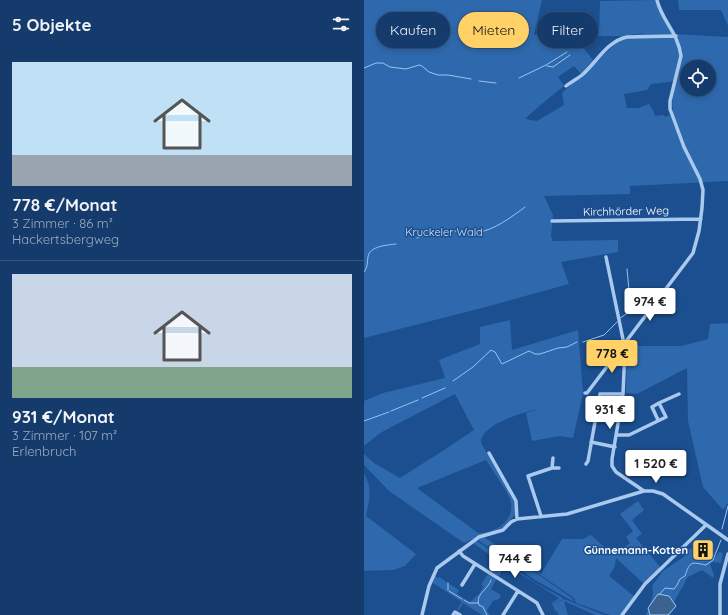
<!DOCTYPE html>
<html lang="de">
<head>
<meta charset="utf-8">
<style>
	:root { --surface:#143b6b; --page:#1d4271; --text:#f1f3f6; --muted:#9dadc1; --line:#33557e; --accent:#ffd166 }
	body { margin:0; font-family:Quicksand,sans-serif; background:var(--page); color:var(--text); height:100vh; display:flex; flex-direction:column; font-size:15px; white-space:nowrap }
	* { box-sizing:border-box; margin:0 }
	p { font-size:13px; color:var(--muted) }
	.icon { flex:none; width:22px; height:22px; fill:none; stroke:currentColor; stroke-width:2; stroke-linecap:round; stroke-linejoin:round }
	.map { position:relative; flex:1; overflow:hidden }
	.drawer { display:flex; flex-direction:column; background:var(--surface); width:364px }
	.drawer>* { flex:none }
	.guide { position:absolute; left:12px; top:12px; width:292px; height:36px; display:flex; gap:8px }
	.controls { position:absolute; left:316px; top:60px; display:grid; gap:8px }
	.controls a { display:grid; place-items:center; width:36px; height:36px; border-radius:50%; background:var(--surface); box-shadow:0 2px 6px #0003,0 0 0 1px var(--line); font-size:20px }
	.price { position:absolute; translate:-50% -34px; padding:0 9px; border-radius:4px; background:#fff; color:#222; font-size:13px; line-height:26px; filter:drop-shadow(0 1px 2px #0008) }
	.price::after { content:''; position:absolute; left:50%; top:24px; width:12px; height:9px; margin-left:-6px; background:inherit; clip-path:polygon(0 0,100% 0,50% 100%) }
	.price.current { background:var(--accent); color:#111 }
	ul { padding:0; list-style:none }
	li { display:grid; align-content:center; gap:8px; height:212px; padding:0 12px }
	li+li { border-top:1px solid var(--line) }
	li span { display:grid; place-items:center; height:124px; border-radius:0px; color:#555 }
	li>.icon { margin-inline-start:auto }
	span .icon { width:72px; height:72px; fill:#fffc; stroke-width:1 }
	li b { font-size:17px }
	h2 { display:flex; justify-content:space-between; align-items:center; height:48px; padding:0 12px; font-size:17px }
	.tag { padding:0 14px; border-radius:18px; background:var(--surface); box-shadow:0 2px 6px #0003,0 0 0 1px var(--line); font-size:14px; line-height:36px }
	.tag.current { background:var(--accent); color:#111 }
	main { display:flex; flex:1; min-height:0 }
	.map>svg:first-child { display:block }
	.green { fill:#2e69ad; fill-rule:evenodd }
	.water { fill:#3c6290; stroke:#9cc4f0 }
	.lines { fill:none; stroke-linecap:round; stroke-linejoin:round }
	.stream { stroke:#9cc4f0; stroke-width:1 }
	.minor { stroke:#a9c9ee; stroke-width:3.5 }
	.labels { text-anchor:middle; stroke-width:3; stroke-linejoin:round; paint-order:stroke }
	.street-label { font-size:11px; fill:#fff; stroke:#1b4f8f }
	.park-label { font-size:11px; fill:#cfe3fa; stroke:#1b4f8f }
	.poi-label { font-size:11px; font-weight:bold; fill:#fff; stroke:#1b4f8f; text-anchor:end }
</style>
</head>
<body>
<main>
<section class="drawer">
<h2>5 Objekte<svg class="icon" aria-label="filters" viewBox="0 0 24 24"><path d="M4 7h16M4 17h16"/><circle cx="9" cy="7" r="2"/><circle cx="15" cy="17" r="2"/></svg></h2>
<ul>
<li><span style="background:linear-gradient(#bfe0f5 75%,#9aa5b1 0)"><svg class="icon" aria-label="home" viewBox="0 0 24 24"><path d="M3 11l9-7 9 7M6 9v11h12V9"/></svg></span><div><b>778 €/Monat</b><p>3 Zimmer · 86 m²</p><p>Hackertsbergweg</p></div></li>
<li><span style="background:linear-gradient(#c9d6e8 75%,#7fa58c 0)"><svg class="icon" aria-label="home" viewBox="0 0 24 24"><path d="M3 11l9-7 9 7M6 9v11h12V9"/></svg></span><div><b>931 €/Monat</b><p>3 Zimmer · 107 m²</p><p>Erlenbruch</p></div></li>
</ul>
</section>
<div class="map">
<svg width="364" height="615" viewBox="0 0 364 615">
	<rect width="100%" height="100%" fill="#1b4f8f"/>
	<path class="green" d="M0 0H178L170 35H174L175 32 235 33 236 1 292 0 309 34 364 37V181L266 186V194L180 196 189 215 187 236 189 241 254 240V252L197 262 205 284 118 308 0 338ZM280 33 258 38 198 93 200 105 173 121 161 119 173 108 200 86 194 77 210 66 217 74 229 60 215 42 219 36H258ZM323 67H345V89H323ZM312 81C307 103 307 106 313 128H311L306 115 301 117 300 115 291 116 289 110 285 104 274 108H263L260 94 283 90 287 84Z
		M314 0H364V26L357 10H315Z
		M146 320 148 350 214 330 219 393 209 438 196 436 168 441 162 413 174 409C159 412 116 425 117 443L150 501 152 514 139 527 115 536 100 543 25 491 0 465V454L10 463 36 478 77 452 110 430 91 394 16 433 0 446V401L19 393 81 378 75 360 116 344V327ZM122 460C128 470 146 494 147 503 150 522 130 533 114 533L53 488Z
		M364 323V503L359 510 339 487 324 421 323 368 273 394 262 393 263 346H317L344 339 346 324Z
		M0 474C9 487 5 502 2 516L52 554 41 566 29 570 0 571Z
		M274 501 280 510 268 520 278 534 272 538 297 568 280 584 252 558 251 566 245 576 271 597 257 615H246L212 603 210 598 149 556 177 574 198 539H219L227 535 249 555 266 543 262 537 269 531 256 514Z
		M120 537 208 598 210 602 171 580 114 540Z
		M113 541 170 582 199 598 198 600 187 603 194 599 195 598 142 565 135 576 126 571 133 560 109 543Z
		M325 549H329C341 561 339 554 351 558L355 552 359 553 357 563 349 562 346 564 350 575 349 578 338 570 324 577 310 602 312 606 306 615H282C285 607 291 595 288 586L299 571 321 556 320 553Z
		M124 574 133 578 127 589 137 595 135 599 129 601 123 610 124 613 126 615H118L99 603 95 610 93 609 98 602 69 583 71 576 74 578 75 577 95 590 93 594 106 602 115 594 119 588 118 583Z
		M200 599 240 615H231L200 601 204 615H195L193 611H191L188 603 197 601Z"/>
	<path class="water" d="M294 594 305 596 312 606 304 615H286L284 608Z"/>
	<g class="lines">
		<path class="stream" d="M183 66 189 67 206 55
			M0 68 12 63H19L26 67 42 69 55 65 58 66 65 72 74 75H84L107 79
			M155 78 182 65 203 52
			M115 81 132 83
			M53 238C67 232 84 231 99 231 104 231 109 232 114 232 129 231 149 216 161 207
			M0 272C4 267 3 263 4 257 5 246 24 245 32 244
			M256 318 267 311 263 269
			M219 342 240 335 253 322
			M89 381 109 367 127 350 131 352 138 364 165 351 171 354H176L194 348 203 347 213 342
			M58 398 81 388
			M27 411 54 400
			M0 421 25 412
			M358 529 364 506
			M84 590V583
			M85 591 98 599
			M295 595 301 588 310 589 313 585 316 579 321 576C326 561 327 562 342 565L349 560 357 540
			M100 600 105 603H114
			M123 615 119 607 115 605C111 594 124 590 127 580"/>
		<path class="minor" d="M202 86C207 82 213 79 218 75 232 63 243 41 263 37L312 36
			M188 221 337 219
			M242 257 261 349 259 394 248 459V466L252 472 280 491
			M221 393H223L326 257 329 253 335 231 338 208 339 190 336 179 320 147 306 109V101L317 56C314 32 298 21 293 0
			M294 420 288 407 295 403
			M253 435H265L302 417 295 403 315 394
			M227 442 251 447
			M125 453 152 501 153 519
			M222 464 224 461 236 394H259
			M188 468 189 458
			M177 516 164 476 188 468H195
			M95 551 99 556 170 601 173 603 179 615
			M98 585 111 564
			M58 615 65 586 73 568 115 537 139 530 147 522 153 519 203 514 280 491H289L299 494 364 540
			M89 615 91 612 96 615
			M139 615 154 591
			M258 615 281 584 342 525
			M356 615V584L364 554"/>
	</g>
	<defs>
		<g id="building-square" transform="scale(1.15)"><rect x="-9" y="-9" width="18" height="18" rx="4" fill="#ffd166" stroke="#1b4f8f"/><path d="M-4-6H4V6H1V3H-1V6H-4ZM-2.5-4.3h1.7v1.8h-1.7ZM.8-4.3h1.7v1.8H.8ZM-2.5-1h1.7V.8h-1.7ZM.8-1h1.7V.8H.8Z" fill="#111"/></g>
	</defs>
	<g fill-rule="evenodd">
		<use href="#building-square" x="339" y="550"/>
	</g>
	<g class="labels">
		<g class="street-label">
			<text transform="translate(262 211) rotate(-1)" y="4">Kirchhörder Weg</text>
		</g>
		<g class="park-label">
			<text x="80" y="236">Kruckeler Wald</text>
		</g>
		<g class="poi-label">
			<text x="324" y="554">Günnemann-Kotten</text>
		</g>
	</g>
</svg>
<div class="controls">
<a><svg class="icon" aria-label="locate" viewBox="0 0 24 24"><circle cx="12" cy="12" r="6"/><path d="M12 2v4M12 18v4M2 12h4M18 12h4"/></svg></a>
</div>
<b class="price" style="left:286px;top:322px">974 €</b>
<b class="price current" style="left:248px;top:374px">778 €</b>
<b class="price" style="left:246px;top:430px">931 €</b>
<b class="price" style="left:292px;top:484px">1 520 €</b>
<b class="price" style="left:151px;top:579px">744 €</b>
<div class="guide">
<a class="tag">Kaufen</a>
<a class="tag current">Mieten</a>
<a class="tag">Filter</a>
</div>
</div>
</main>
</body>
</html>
